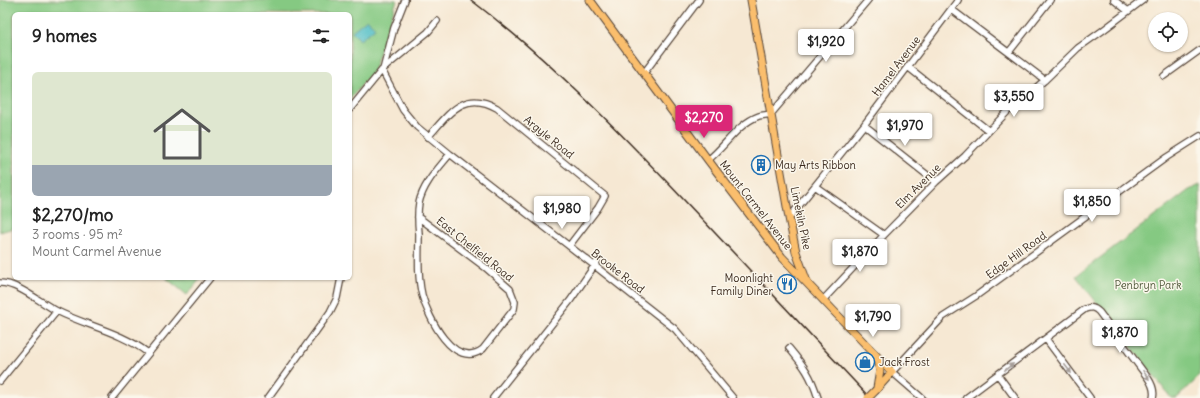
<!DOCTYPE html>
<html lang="en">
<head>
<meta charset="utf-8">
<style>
	:root { --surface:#fff; --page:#f2f2f2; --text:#222; --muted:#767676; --accent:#db2777 }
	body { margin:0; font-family:Delius,sans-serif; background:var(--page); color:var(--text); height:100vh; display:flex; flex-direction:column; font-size:15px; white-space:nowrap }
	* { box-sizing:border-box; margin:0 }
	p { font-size:13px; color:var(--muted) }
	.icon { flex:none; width:22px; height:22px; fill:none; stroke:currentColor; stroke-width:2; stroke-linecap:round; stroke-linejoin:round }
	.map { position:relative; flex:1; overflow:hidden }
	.side { position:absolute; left:12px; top:12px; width:340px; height:268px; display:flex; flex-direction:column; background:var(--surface); border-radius:6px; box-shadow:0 1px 3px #0004 }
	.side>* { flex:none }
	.tools { position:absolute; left:1148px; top:12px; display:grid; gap:8px }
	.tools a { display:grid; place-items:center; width:40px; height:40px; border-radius:50%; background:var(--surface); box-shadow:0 1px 3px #0004; font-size:20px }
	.price { position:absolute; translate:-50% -34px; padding:0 9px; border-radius:4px; background:#fff; color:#222; font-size:13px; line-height:26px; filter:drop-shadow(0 1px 2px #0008) }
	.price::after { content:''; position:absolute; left:50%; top:24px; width:12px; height:9px; margin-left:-6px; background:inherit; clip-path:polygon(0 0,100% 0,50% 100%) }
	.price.current { background:var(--accent); color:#fff }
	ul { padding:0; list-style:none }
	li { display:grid; align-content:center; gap:8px; height:212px; padding:0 20px }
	li span { display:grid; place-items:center; height:124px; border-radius:6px; color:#555 }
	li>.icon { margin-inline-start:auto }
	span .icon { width:72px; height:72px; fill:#fffc; stroke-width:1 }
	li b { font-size:17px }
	h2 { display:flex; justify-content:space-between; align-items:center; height:48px; padding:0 20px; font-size:17px }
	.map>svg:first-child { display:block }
	.green { fill:#85c982; stroke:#607a50 }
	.water { fill:#50bec6; stroke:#467472 }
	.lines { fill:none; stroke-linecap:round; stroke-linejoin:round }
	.minor-casing { stroke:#574639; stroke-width:8 }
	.major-casing { stroke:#574639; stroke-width:9 }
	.minor { stroke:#fff; stroke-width:5.5 }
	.major { stroke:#fabe6d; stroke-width:7 }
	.rail { stroke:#3b2a1e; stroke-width:1.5 }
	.major-bridge-casing { stroke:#574639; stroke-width:9; stroke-linecap:butt }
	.major-bridge { stroke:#fabe6d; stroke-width:7 }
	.oneway { fill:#a79f9a }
	.labels { text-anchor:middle; stroke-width:3; stroke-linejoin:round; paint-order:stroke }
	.street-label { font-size:11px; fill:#3b2a1e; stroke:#fbf7ec }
	.poi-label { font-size:11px; fill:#3b2a1e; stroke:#fbf7ec; text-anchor:start }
	.park-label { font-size:11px; fill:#515a3c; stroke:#fbf7ec }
</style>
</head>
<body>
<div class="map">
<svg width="1200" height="398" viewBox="0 0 1200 398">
	<rect width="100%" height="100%" fill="#fbf7ec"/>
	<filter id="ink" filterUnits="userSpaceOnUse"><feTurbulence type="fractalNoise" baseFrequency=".025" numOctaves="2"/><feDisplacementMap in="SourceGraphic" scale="8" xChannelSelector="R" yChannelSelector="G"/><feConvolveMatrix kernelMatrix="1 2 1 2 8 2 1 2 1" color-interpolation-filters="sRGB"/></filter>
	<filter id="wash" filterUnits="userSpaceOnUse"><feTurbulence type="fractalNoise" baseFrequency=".012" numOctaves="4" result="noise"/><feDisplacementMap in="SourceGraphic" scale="16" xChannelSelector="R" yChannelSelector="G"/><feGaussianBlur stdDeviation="0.9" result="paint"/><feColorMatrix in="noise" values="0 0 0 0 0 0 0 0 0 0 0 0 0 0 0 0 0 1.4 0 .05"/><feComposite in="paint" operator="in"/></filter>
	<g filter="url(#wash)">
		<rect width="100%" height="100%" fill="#f6e8d3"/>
		<path class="green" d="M0 0H397L373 72 350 99V14H14V228L0 232Z
			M1200 185V376L1177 398H1171L1076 276 1189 190Z
			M166 278H201L187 295Z"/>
		<path class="water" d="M367 19 375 28 360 40 352 31Z"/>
	</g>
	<g filter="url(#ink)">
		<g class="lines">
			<g class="minor-casing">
				<path id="minor" d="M1114 0 1128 11
					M951 9 1045 80
					M1009 52 1050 0
					M908 67 989 131
					M382 70 403 110 417 127 450 154 595 266 675 329 733 398
					M383 70 394 28 405 0
					M644 73 699 0
					M1164 76 1200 50
					M350 109 382 70 428 32 437 21
					M864 125 936 182
					M428 137C449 114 464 89 497 108L605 196 598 208 569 246
					M708 160C725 147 737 124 759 116 762 115 767 115 771 114L868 0
					M815 186 884 235
					M418 217 486 268 510 289 515 302 514 309 483 349C454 371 428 317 422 295 417 275 419 254 419 234 418 224 417 213 419 203 423 184 438 169 450 154
					M789 218 864 125 958 0
					M0 283C18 283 41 303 57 311 87 326 121 332 148 353
					M823 300 884 235 936 182 965 156 1007 112 1045 80 1078 48 1102 31 1143 0
					M1046 339 1090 398
					M789 348C804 366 811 375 818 398
					M998 375 1015 398
					M0 381 57 311
					M112 398 210 278
					M268 398 330 312 337 298 341 278
					M493 398 570 301 597 262
					M922 398 892 372 943 317 976 296 1167 157 1200 136
					M966 398 1085 309C1091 307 1094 307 1099 312L1148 378C1152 384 1155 391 1153 398"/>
			</g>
			<g class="major-casing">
				<path id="major" d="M590 0 708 160 782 257 892 372 876 390
					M751 0 789 218 796 252 807 282
					M876 357 880 370 877 388"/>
			</g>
			<use href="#minor" class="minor"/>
			<use href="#major" class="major"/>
			<path class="rail" d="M471 0C549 59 617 129 684 200 746 266 808 332 870 398"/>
			<g class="major-bridge-casing">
				<path id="major-bridge" d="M868 398 876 390"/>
			</g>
			<use href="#major-bridge" class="major-bridge"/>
		</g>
		<defs><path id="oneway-solid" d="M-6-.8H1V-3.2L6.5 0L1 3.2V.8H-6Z"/></defs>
		<g class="oneway">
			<use href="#oneway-solid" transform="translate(1009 367) rotate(-37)"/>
			<use href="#oneway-solid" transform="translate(1068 369) rotate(53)"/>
			<use href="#oneway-solid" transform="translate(1146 375) rotate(55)"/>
		</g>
	</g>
	<defs>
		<g id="building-ring" transform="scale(1)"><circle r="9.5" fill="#fbf7ec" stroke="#1f6fb2" stroke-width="1.5"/><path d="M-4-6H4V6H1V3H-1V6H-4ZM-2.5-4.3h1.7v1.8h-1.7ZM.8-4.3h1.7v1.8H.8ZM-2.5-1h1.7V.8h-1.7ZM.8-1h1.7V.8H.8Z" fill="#1f6fb2"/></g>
		<g id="restaurant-ring" transform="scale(1)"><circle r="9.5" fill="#fbf7ec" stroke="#1f6fb2" stroke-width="1.5"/><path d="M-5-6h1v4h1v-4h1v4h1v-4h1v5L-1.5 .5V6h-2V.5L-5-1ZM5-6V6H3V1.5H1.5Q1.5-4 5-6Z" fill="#1f6fb2"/></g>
		<g id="shop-ring" transform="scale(1)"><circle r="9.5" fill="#fbf7ec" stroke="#1f6fb2" stroke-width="1.5"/><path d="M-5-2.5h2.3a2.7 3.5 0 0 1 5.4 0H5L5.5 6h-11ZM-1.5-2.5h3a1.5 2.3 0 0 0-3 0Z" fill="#1f6fb2"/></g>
	</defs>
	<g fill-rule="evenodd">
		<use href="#building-ring" x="761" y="165"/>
		<use href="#restaurant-ring" x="787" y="284"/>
		<use href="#shop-ring" x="865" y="362"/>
	</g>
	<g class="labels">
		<g class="street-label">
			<text transform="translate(896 66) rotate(-53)" y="4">Hamel Avenue</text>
			<text transform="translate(549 137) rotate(39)" y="4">Argyle Road</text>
			<text transform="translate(918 186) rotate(-45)" y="4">Elm Avenue</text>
			<text transform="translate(756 205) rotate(52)" y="4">Mount Carmel Avenue</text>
			<text transform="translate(801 218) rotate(78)" y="4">Limekiln Pike</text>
			<text transform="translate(475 249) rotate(39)" y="4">East Chelfield Road</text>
			<text transform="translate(1016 255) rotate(-36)" y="4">Edge Hill Road</text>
			<text transform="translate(618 271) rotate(38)" y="4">Brooke Road</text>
		</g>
		<g class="poi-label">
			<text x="775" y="169">May Arts Ribbon</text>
			<text x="773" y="282" text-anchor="end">Moonlight<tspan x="773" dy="13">Family Diner</tspan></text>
			<text x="879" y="366">Jack Frost</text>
		</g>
		<g class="park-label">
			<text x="1148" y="289">Penbryn Park</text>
		</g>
	</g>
</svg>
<div class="tools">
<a><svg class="icon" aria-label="locate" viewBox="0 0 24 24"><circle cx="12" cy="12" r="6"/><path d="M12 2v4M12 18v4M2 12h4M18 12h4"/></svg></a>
</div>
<b class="price" style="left:826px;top:63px">$1,920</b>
<b class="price" style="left:1014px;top:118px">$3,550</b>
<b class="price current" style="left:704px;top:139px">$2,270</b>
<b class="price" style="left:905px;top:147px">$1,970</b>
<b class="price" style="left:1092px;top:223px">$1,850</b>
<b class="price" style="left:562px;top:230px">$1,980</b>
<b class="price" style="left:860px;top:273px">$1,870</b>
<b class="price" style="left:873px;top:338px">$1,790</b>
<b class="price" style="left:1120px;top:354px">$1,870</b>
<section class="side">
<h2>9 homes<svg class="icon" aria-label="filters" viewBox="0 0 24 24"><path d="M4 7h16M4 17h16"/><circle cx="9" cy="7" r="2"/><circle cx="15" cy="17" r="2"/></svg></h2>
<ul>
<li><span style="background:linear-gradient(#dfe7d0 75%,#9aa5b1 0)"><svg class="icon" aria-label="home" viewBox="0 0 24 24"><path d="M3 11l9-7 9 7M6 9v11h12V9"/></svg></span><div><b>$2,270/mo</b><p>3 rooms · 95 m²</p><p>Mount Carmel Avenue</p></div></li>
</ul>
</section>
</div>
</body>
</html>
